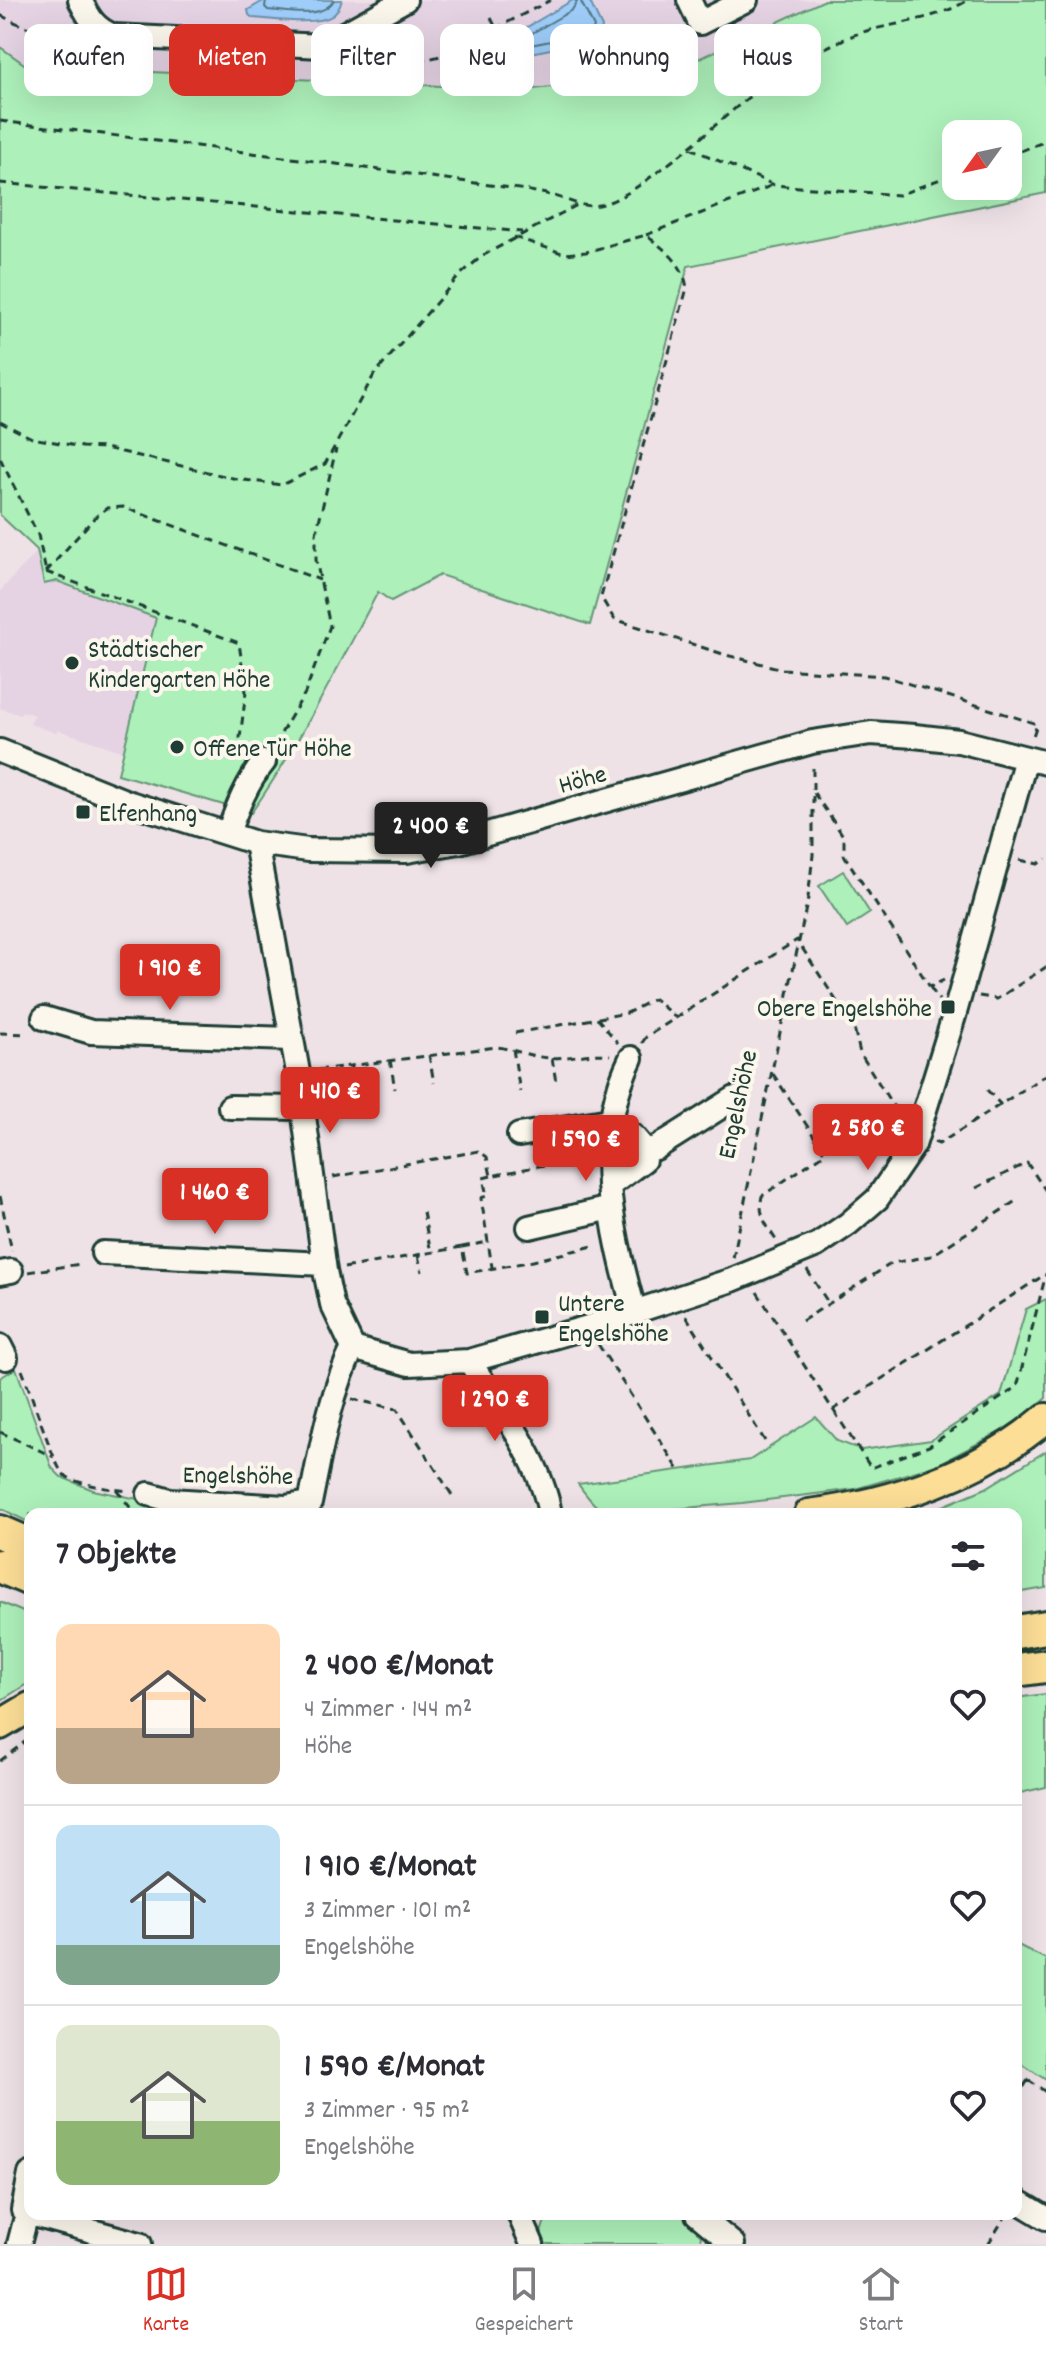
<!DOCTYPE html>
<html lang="de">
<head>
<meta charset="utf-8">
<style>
	:root { --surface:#fff; --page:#f2f2f3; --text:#2b2b33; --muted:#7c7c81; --line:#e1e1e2; --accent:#d93025 }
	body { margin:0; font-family:Dekko,sans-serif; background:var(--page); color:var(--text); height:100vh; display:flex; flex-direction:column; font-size:30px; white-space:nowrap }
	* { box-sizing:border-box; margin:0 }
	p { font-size:26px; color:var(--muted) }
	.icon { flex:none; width:44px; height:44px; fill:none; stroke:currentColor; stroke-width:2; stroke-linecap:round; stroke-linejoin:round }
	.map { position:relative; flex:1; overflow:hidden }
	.panel { position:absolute; left:24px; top:1508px; width:998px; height:712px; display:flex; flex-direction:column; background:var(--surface); border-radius:16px; box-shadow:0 8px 32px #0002 }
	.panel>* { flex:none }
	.hud { position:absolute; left:24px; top:24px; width:998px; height:72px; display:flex; gap:16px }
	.needle { width:52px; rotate:237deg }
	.fabs { position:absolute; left:942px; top:120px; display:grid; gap:16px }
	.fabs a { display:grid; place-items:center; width:80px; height:80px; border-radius:16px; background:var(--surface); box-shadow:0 8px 32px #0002; font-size:40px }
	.price { position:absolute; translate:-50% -68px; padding:0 18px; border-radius:8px; background:var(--accent); color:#fff; font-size:26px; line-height:52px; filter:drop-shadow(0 2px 4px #0008) }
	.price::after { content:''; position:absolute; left:50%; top:48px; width:24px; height:18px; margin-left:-12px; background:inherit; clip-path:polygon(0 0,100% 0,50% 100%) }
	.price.on { background:#222; color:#fff }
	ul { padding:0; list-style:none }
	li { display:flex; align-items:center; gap:24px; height:200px; padding:0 32px }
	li+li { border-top:2px solid var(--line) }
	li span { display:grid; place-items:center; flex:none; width:224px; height:160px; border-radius:16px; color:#555 }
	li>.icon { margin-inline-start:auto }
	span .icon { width:96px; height:96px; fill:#fffc; stroke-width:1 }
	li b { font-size:34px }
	h2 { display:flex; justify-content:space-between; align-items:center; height:96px; padding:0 32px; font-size:34px }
	.pill { padding:0 28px; border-radius:16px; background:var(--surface); box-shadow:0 8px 32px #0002; font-size:28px; line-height:72px }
	.pill.on { background:var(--accent); color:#fff }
	.menu { display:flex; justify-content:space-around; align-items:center; height:112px; border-top:2px solid var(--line); background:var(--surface); font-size:22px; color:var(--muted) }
	.menu a { display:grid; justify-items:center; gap:4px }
	.menu .on { color:var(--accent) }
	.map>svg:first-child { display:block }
	.built { fill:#e5d3e4 }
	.green { fill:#adf0ba; stroke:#669677; stroke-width:2; fill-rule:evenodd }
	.water { fill:#9fcdfa; stroke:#6c93ab; stroke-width:2 }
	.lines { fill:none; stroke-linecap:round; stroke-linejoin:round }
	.shore { stroke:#527783; stroke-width:2 }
	.minor-casing { stroke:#1f3d34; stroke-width:28 }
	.major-casing { stroke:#1f3d34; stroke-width:34 }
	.highway-casing { stroke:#1f3d34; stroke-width:38 }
	.path { stroke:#1f3d34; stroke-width:3; stroke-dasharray:8 6; stroke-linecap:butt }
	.minor { stroke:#fbf7ec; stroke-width:22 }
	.major { stroke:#fcde96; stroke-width:28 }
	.highway { stroke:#fcde96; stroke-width:32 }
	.poi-dot { fill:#1f3d34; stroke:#fbf7ec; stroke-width:3 }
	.labels { text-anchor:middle; stroke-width:8; stroke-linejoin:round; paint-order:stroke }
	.poi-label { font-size:26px; fill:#1f3d34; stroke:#fbf7ec; text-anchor:start }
	.street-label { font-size:26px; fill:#1f3d34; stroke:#fbf7ec }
</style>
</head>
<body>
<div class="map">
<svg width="1046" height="2244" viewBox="0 0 1046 2244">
	<rect width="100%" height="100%" fill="#eee2e7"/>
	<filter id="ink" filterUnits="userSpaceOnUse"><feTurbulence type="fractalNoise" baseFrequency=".0125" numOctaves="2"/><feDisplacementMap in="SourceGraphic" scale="16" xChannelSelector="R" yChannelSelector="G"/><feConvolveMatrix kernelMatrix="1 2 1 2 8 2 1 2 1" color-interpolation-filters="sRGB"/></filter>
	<g filter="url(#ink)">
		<path class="built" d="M0 0H825L664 75 524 90 27 66 0 47Z
			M38 550 57 581 156 618 124 752 58 730 56 733 30 724 34 715 22 711 20 715 0 708V591Z"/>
		<path class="green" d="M825 0H1046V193L688 266 590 625 440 575 391 601 378 592C338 666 300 744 251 813L118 774 156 618 57 581 44 584 37 550 0 515V47L27 66 524 90 664 75ZM956 134H1008V186H956Z
			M843 871 870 913 847 928 819 886Z
			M1046 1299V1398L1017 1423 937 1465 855 1489 742 1503 617 1514C599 1514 588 1498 578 1484L750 1460 816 1417 837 1441 862 1450 931 1440 1001 1395 1026 1309Z
			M16 1368 52 1468 61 1477 93 1490 148 1501 246 1514H30V1523L0 1508V1378Z
			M1046 1451V1588L1016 1593V1514H924L986 1488Z
			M0 1602 30 1615V1682L0 1701Z
			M1046 1694V1787L1016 1794V1698Z
			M1016 1944 1046 1959V2080L1016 2060Z
			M547 2214H684L699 2222 701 2240 698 2244H546L541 2233Z"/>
		<path class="water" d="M265 0H342C340 7 338 12 332 16 316 26 272 19 253 18L249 15 248 10Z
			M573 0H589L602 27 600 39 511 57 499 55 495 51 500 43Z"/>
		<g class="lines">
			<path class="shore" d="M266 0 265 7 268 10C288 11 323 20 334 0
				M575 0 577 2 572 10 522 39 521 45 525 46 592 33 594 27 581 2 582 0"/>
			<g class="minor-casing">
				<path id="minor" d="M80 0C89 18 95 29 114 36L322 46 405 0
					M689 0 700 23 746 0
					M0 751 127 802 256 843 308 850 407 851 459 842 812 742 871 733 914 736 959 741 1046 763
					M228 833C237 808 247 782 264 762
					M256 843 298 1072 325 1271 332 1304 353 1348 409 1364 469 1361 588 1327 732 1280 817 1245 848 1224 877 1199 914 1145 954 1016 1026 758
					M44 1018 91 1032 291 1039
					M631 1058C591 1140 611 1229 635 1313
					M230 1107 303 1108
					M609 1133 633 1136 645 1150 656 1148 735 1098
					M519 1135 610 1120
					M609 1186 644 1160
					M529 1227 611 1208
					M103 1253 324 1264
					M0 1273 11 1271
					M0 1346 6 1358
					M469 1361C499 1406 541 1460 550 1514
					M149 1494 170 1500 285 1507 310 1503C321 1450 329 1397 353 1348
					M30 2174 23 2210 30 2214
					M1016 2200 1046 2218
					M30 2214 140 2244
					M519 2214 532 2244
					M697 2214 733 2244
					M19 2244 27 2213"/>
			</g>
			<g class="major-casing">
				<path id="major" d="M809 1514C893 1503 980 1474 1046 1418
					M0 1725 30 1707"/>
			</g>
			<g class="highway-casing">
				<path id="highway" d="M0 1532 30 1545
					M0 1566 30 1579
					M1016 1632 1046 1627
					M1016 1670 1046 1666"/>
			</g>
			<path class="path" d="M0 15C28 29 55 39 86 44
				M491 18 496 28
				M454 35 459 47
				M348 54 424 60 444 55 551 0
				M0 121 307 160 526 190C534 192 542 193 550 195 568 199 584 210 603 204 623 198 640 185 656 173 703 140 742 97 791 67 813 54 838 40 863 32 898 22 936 20 968 0
				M690 148 774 185 899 195 956 173
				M1008 156 1046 141
				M0 183 522 232
				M646 235 773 185
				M514 237 565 254 586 252 646 235C665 250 683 262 687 288L601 597 614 619 726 655 783 669 884 676 1037 724 1032 739
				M0 422 32 438 82 447 105 448 237 479 282 485 325 464 374 375 460 275 482 256 577 205
				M0 458 38 535 46 572
				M46 572 239 643 246 692 240 738 246 756
				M46 572 94 518 107 508 123 507 320 580
				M274 745 305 693 330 626 316 560V534L336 449
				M814 793 844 837V855L930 987 944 980
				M1020 860 1038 864 1046 858
				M930 987 939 1000
				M979 996 997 999 1046 967
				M597 1018 618 1043
				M0 1033 26 1034
				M515 1033 627 1013 654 999 675 1017
				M642 1043 646 1037 797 940 854 1028 860 1053 893 1106 904 1111
				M513 1049 520 1092
				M429 1055 434 1083
				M552 1058 556 1082
				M390 1060 395 1089
				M351 1066 356 1095
				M318 1070 496 1047C515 1049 532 1058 552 1058 572 1058 591 1052 610 1055
				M773 1074 825 1153 762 1196C758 1214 766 1225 776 1240
				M987 1090 1001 1105
				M934 1142 939 1144 1046 1075
				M491 1176 483 1178 487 1196 481 1198 492 1267
				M333 1177 479 1151 487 1157 491 1176 588 1156
				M976 1188 1027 1163 1046 1191
				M0 1196 12 1251
				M423 1212 431 1253
				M462 1247 488 1242
				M418 1255 422 1272
				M733 1258 808 898 813 855V762
				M344 1268 462 1247 467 1273 533 1261 597 1245
				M807 1270 829 1304
				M28 1272 80 1264
				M757 1292 833 1410 1046 1274
				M686 1316 765 1441
				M802 1321 892 1263 931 1256 1019 1199
				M598 1344 679 1470
				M22 1370C29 1387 54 1465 63 1474 76 1485 112 1489 129 1491
				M352 1399 397 1409 452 1495
				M834 1411 871 1468 929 1446 1017 1387 1046 1274
				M0 1432 54 1457
				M117 1490 135 1514
				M0 1761 30 1738
				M1016 2072 1046 2092
				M1016 2099 1028 2080
				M988 2244 1005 2217"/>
			<use href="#minor" class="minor"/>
			<use href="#major" class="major"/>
			<use href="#highway" class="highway"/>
		</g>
	</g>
	<g class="poi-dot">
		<circle cx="72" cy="663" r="8"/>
		<circle cx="177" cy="747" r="8"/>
		<rect x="75" y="804" width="16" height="16" rx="4"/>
		<rect x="940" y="999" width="16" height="16" rx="4"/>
		<rect x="534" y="1309" width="16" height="16" rx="4"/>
	</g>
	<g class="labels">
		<g class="poi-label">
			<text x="88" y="657">Städtischer<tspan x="88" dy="30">Kindergarten Höhe</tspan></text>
			<text x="193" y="756">Offene Tür Höhe</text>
			<text x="99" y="821">Elfenhang</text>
			<text x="932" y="1016" text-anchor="end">Obere Engelshöhe</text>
			<text x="558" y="1311">Untere<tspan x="558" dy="30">Engelshöhe</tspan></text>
		</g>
		<g class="street-label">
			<text transform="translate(582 778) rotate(-16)" y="9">Höhe</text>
			<text transform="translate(736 1104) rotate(-78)" y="9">Engelshöhe</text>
			<text transform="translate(238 1474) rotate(1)" y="9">Engelshöhe</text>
		</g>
	</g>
</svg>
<div class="fabs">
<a><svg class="needle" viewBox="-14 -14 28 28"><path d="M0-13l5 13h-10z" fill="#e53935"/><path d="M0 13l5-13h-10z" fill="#7c7c81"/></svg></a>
</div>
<b class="price on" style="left:431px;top:870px">2 400 €</b>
<b class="price" style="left:170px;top:1012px">1 910 €</b>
<b class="price" style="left:330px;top:1135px">1 410 €</b>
<b class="price" style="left:868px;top:1172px">2 580 €</b>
<b class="price" style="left:586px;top:1183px">1 590 €</b>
<b class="price" style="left:215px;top:1236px">1 460 €</b>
<b class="price" style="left:495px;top:1443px">1 290 €</b>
<div class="hud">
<a class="pill">Kaufen</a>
<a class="pill on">Mieten</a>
<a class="pill">Filter</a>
<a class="pill">Neu</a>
<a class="pill">Wohnung</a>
<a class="pill">Haus</a>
</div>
<section class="panel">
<h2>7 Objekte<svg class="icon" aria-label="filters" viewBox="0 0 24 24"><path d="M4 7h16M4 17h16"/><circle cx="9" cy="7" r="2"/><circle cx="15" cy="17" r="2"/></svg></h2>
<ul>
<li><span style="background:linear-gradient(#ffd9b3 65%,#b9a48a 0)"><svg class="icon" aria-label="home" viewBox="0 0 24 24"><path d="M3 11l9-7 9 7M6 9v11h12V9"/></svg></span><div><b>2 400 €/Monat</b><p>4 Zimmer · 144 m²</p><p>Höhe</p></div><svg class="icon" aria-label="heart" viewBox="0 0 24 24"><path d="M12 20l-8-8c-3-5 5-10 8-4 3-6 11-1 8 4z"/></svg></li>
<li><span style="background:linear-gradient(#bfe0f5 75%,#7fa58c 0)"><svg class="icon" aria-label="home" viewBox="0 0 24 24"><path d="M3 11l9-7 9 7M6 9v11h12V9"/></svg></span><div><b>1 910 €/Monat</b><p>3 Zimmer · 101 m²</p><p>Engelshöhe</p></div><svg class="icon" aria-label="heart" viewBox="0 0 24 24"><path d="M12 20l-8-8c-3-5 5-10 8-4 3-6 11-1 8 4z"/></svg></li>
<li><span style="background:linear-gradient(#dfe7d0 60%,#8fb573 0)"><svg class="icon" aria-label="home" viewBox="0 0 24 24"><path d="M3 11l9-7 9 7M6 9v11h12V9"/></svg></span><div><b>1 590 €/Monat</b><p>3 Zimmer · 95 m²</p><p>Engelshöhe</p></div><svg class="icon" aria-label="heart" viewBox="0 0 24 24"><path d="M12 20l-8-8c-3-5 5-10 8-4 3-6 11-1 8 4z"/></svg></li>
</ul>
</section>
</div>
<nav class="menu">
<a class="on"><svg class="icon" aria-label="map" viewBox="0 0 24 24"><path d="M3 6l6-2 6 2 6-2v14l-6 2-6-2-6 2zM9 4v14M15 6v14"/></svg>Karte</a>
<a><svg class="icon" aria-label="saved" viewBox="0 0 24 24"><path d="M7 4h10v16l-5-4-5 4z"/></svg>Gespeichert</a>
<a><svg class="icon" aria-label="home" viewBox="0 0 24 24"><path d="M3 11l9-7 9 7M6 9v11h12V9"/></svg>Start</a>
</nav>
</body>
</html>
